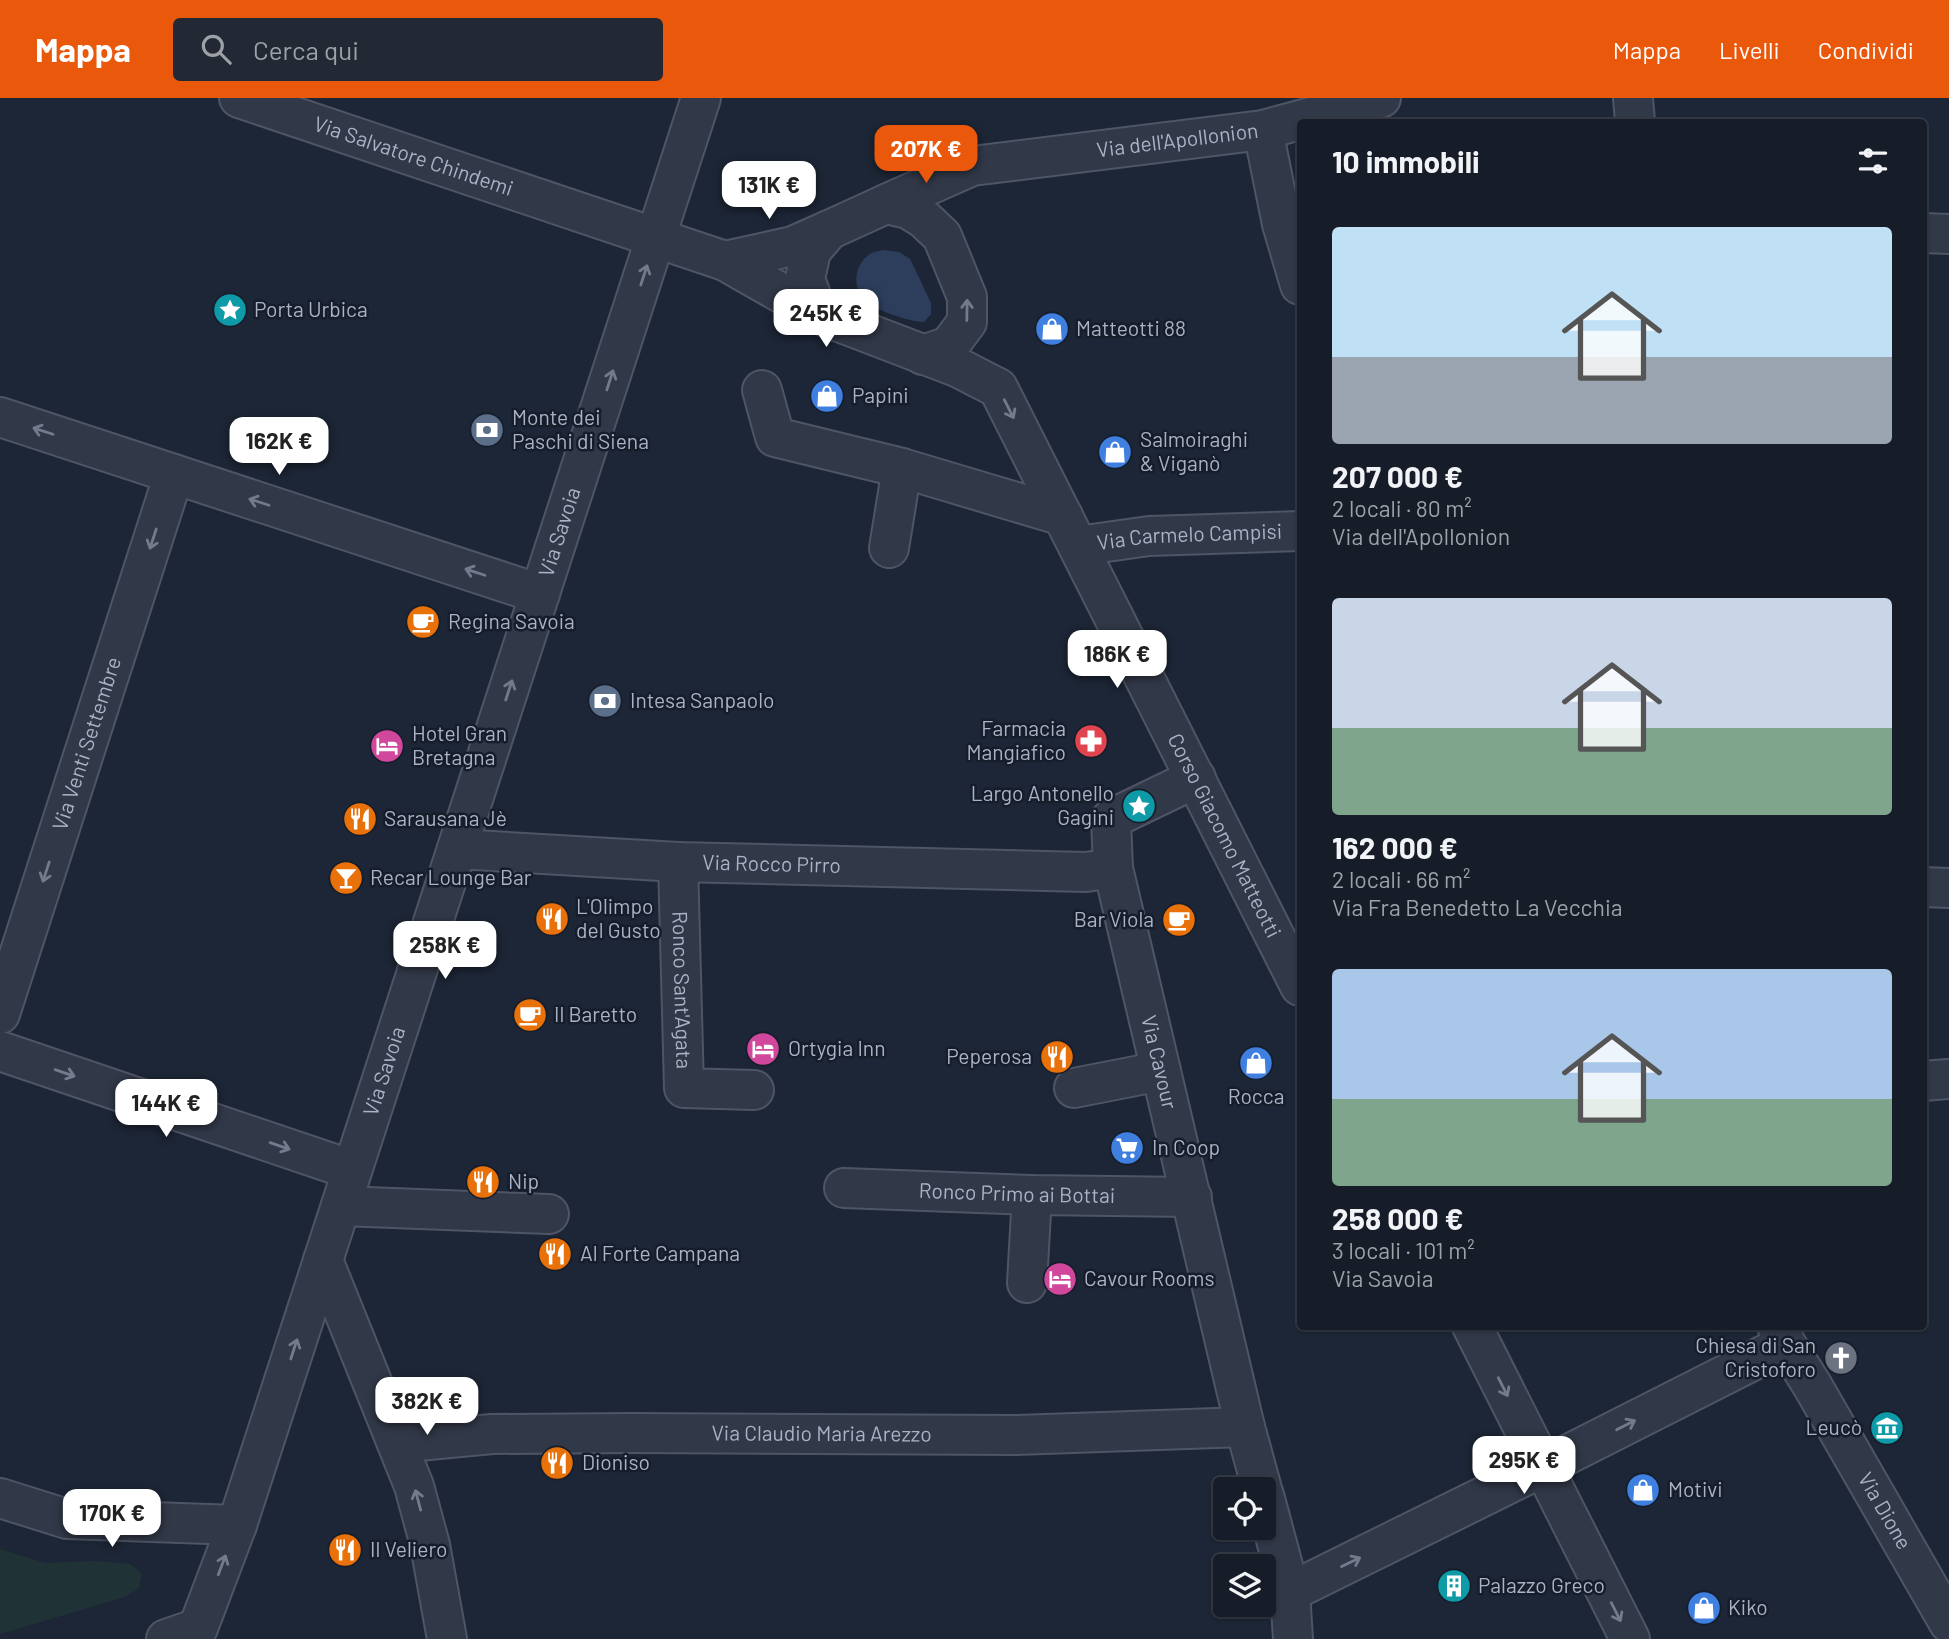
<!DOCTYPE html>
<html lang="it">
<head>
<meta charset="utf-8">
<style>
	:root { --surface:#161c28; --page:#232934; --text:#f1f3f6; --muted:#9ea1a8; --line:#353a45; --accent:#ea580c }
	body { margin:0; font-family:Barlow,sans-serif; background:var(--page); color:var(--text); height:100vh; display:flex; flex-direction:column; font-size:26px; white-space:nowrap }
	* { box-sizing:border-box; margin:0 }
	p { font-size:23px; color:var(--muted) }
	.icon { flex:none; width:38px; height:38px; fill:none; stroke:currentColor; stroke-width:2; stroke-linecap:round; stroke-linejoin:round }
	.map { position:relative; flex:1; overflow:hidden }
	.drawer { position:absolute; left:1297px; top:21px; width:630px; height:1211px; display:flex; flex-direction:column; background:var(--surface); border-radius:7px; box-shadow:0 2px 5px #0004,0 0 0 2px var(--line) }
	.drawer>* { flex:none }
	.tools { position:absolute; left:1213px; top:1379px; display:grid; gap:14px }
	.tools a { display:grid; place-items:center; width:63px; height:63px; border-radius:7px; background:var(--surface); box-shadow:0 2px 5px #0004,0 0 0 2px var(--line); font-size:35px }
	.price { position:absolute; translate:-50% -60px; padding:0 16px; border-radius:14px; background:#fff; color:#222; font-size:23px; line-height:46px; filter:drop-shadow(0 2px 4px #0008) }
	.price::after { content:''; position:absolute; left:50%; top:42px; width:21px; height:16px; margin-left:-10px; background:inherit; clip-path:polygon(0 0,100% 0,50% 100%) }
	.price.current { background:var(--accent); color:#fff }
	ul { padding:0; list-style:none }
	li { display:grid; align-content:center; gap:14px; height:371px; padding:0 35px }
	li span { display:grid; place-items:center; height:217px; border-radius:7px; color:#555 }
	li>.icon { margin-inline-start:auto }
	span .icon { width:126px; height:126px; fill:#fffc; stroke-width:1 }
	li b { font-size:30px }
	h2 { display:flex; justify-content:space-between; align-items:center; height:84px; padding:0 35px; font-size:30px }
	header { display:flex; align-items:center; gap:42px; box-sizing:border-box; height:98px; padding:0 35px; background:var(--accent); color:#fff }
	header strong { font-size:33px }
	nav { display:flex; gap:38px; margin-inline-start:auto; font-size:24px }
	.search { width:490px; height:63px; background:var(--page); display:flex; align-items:center; gap:18px; box-sizing:border-box; padding:0 24px; border-radius:7px; color:var(--muted); font-size:26px }
	.map>svg:first-child { display:block }
	.green { fill:#1f3337 }
	.water { fill:#2d3e5d }
	.lines { fill:none; stroke-linecap:round; stroke-linejoin:round }
	.minor-casing { stroke:#4e5565; stroke-width:42 }
	.minor { stroke:#313847; stroke-width:38 }
	.oneway { stroke:#747b8c }
	.labels { text-anchor:middle; stroke-width:5; stroke-linejoin:round; paint-order:stroke }
	.street-label { font-size:21px; fill:#aab2c5; stroke:#161d2b }
	.poi-label { font-size:21px; fill:#aab2c5; stroke:#161d2b; text-anchor:start }
</style>
</head>
<body>
<header>
<strong>Mappa</strong>
<div class="search"><svg class="icon" aria-label="search" viewBox="0 0 24 24"><circle cx="10" cy="10" r="6"/><path d="M15 15l6 6"/></svg>Cerca qui</div>
<nav><a>Mappa</a><a>Livelli</a><a>Condividi</a></nav>
</header>
<div class="map">
<svg width="1949" height="1541" viewBox="0 0 1949 1541">
	<rect width="100%" height="100%" fill="#1d2636"/>
	<path class="green" d="M0 1451 45 1465 95 1463 130 1466 142 1476 139 1490 125 1499 0 1536Z"/>
	<path class="water" d="M883 152 899 154 910 161 931 205V216L924 224C907 223 872 212 862 199 851 185 857 162 872 155 876 153 880 153 883 152Z"/>
	<g class="lines">
		<g class="minor-casing">
			<g id="minor">
				<path id="s1" d="M239 0 725 163 818 216 959 270 998 290 1300 888"/>
				<path d="M1633 0 1635 24"/>
				<path d="M1263 32 1282 126 1300 187"/>
				<path id="s2" d="M886 106 972 68 1263 32 1381 0"/>
				<path d="M1923 135 1949 136"/>
				<path d="M725 163 793 148 829 132"/>
				<path d="M818 216 805 181 811 153 829 132 886 106 908 111 924 121 942 138 967 199V224L949 248 923 257"/>
				<path d="M762 292 775 339 902 370 1063 418"/>
				<path d="M0 319 540 496"/>
				<path id="s3" d="M1078 448 1149 438 1300 433"/>
				<path d="M889 450 902 370"/>
				<path id="s4" d="M1196 680 1111 721 1113 770 1245 1329 1262 1391"/>
				<path id="s5" d="M457 751 678 764 1086 774 1113 770"/>
				<path id="s6" d="M678 764 684 990 754 992"/>
				<path d="M1923 789 1949 790"/>
				<path id="s7" d="M0 916 174 376"/>
				<path d="M0 953 352 1072"/>
				<path d="M1923 983 1949 981"/>
				<path d="M1074 990 1161 973"/>
				<path id="s8" d="M844 1090 1032 1097 1192 1099"/>
				<path d="M341 1108 549 1116"/>
				<path d="M323 1162 414 1388 430 1447 447 1541"/>
				<path d="M1027 1185 1032 1097"/>
				<path d="M1472 1228 1630 1541"/>
				<path id="s9" d="M1777 1228 1786 1246 1812 1287 1949 1525"/>
				<path id="s10" d="M397 1345 492 1336 632 1335 1015 1337 1245 1329"/>
				<path d="M1264 1397 1290 1494 1293 1541"/>
				<path d="M0 1400 67 1421 237 1427"/>
				<path d="M1290 1494 1543 1369 1786 1246"/>
				<path id="s11" d="M166 1541 198 1530 237 1427 701 0"/>
			</g>
		</g>
		<use href="#minor" class="minor"/>
	</g>
	<defs><path id="oneway-shaft" d="M-6 0H5M1.5-3L5.5 0L1.5 3" fill="none" stroke-width="1.6" stroke-linecap="round" stroke-linejoin="round" transform="scale(1.75)"/></defs>
	<g class="oneway">
		<use href="#oneway-shaft" transform="translate(644 177) rotate(-72)"/>
		<use href="#oneway-shaft" transform="translate(967 212) rotate(-89)"/>
		<use href="#oneway-shaft" transform="translate(610 282) rotate(-72)"/>
		<use href="#oneway-shaft" transform="translate(1009 311) rotate(63)"/>
		<use href="#oneway-shaft" transform="translate(43 333) rotate(-162)"/>
		<use href="#oneway-shaft" transform="translate(259 404) rotate(-162)"/>
		<use href="#oneway-shaft" transform="translate(153 441) rotate(108)"/>
		<use href="#oneway-shaft" transform="translate(475 474) rotate(-162)"/>
		<use href="#oneway-shaft" transform="translate(509 592) rotate(-72)"/>
		<use href="#oneway-shaft" transform="translate(46 774) rotate(108)"/>
		<use href="#oneway-shaft" transform="translate(65 975) rotate(19)"/>
		<use href="#oneway-shaft" transform="translate(280 1048) rotate(19)"/>
		<use href="#oneway-shaft" transform="translate(294 1251) rotate(-72)"/>
		<use href="#oneway-shaft" transform="translate(1503 1289) rotate(63)"/>
		<use href="#oneway-shaft" transform="translate(1626 1327) rotate(-27)"/>
		<use href="#oneway-shaft" transform="translate(418 1402) rotate(-105)"/>
		<use href="#oneway-shaft" transform="translate(1351 1464) rotate(-26)"/>
		<use href="#oneway-shaft" transform="translate(222 1467) rotate(-69)"/>
		<use href="#oneway-shaft" transform="translate(1616 1514) rotate(63)"/>
	</g>
	<defs>
		<g id="sight-disc" transform="scale(1.75)"><circle r="9.5" fill="#0f9aa8" stroke="#161d2b"/><path d="M0-6L1.8-2.2L6-1.7L2.9 1.2L3.7 5.4L0 3.3L-3.7 5.4L-2.9 1.2L-6-1.7L-1.8-2.2Z" fill="#fff"/></g>
		<g id="shop-disc" transform="scale(1.75)"><circle r="9.5" fill="#3f7fe0" stroke="#161d2b"/><path d="M-5-2.5h2.3a2.7 3.5 0 0 1 5.4 0H5L5.5 6h-11ZM-1.5-2.5h3a1.5 2.3 0 0 0-3 0Z" fill="#fff"/></g>
		<g id="bank-disc" transform="scale(1.75)"><circle r="9.5" fill="#5c6f8a" stroke="#161d2b"/><path d="M-6-4H6V4H-6ZM0-2.3a2.3 2.3 0 1 0 0 4.6a2.3 2.3 0 1 0 0-4.6Z" fill="#fff"/></g>
		<g id="cafe-disc" transform="scale(1.75)"><circle r="9.5" fill="#e8710a" stroke="#161d2b"/><path d="M-5.5-4.5H6V0H3Q3 3.5 0 3.5H-2.5Q-5.5 3.5-5.5 0ZM3-3.2v2h1.7v-2ZM-6 4.5H4V6H-6Z" fill="#fff"/></g>
		<g id="pharmacy-disc" transform="scale(1.75)"><circle r="9.5" fill="#e0444e" stroke="#161d2b"/><path d="M-2-6h4v4h4v4h-4v4h-4v-4h-4v-4h4Z" fill="#fff"/></g>
		<g id="hotel-disc" transform="scale(1.75)"><circle r="9.5" fill="#d1479c" stroke="#161d2b"/><path d="M-6-4.5h1.5V1H6V5H4.5V3h-9V5H-6ZM-4 0a1.8 1.8 0 1 1 3.6 0ZM.5 0V-2.5h3Q6-2.5 6 0Z" fill="#fff"/></g>
		<g id="restaurant-disc" transform="scale(1.75)"><circle r="9.5" fill="#e8710a" stroke="#161d2b"/><path d="M-5-6h1v4h1v-4h1v4h1v-4h1v5L-1.5 .5V6h-2V.5L-5-1ZM5-6V6H3V1.5H1.5Q1.5-4 5-6Z" fill="#fff"/></g>
		<g id="bar-disc" transform="scale(1.75)"><circle r="9.5" fill="#e8710a" stroke="#161d2b"/><path d="M-6-5H6L.8 .8V4.5H3.5V6h-7V4.5H-.8V.8Z" fill="#fff"/></g>
		<g id="supermarket-disc" transform="scale(1.75)"><circle r="9.5" fill="#3f7fe0" stroke="#161d2b"/><path d="M-6-5.5h2.5l.6 2H6L4.5 2H-2.5L-4.4-4H-6ZM-1.5 3.2a1.3 1.3 0 1 0 .1 0ZM3 3.2a1.3 1.3 0 1 0 .1 0Z" fill="#fff"/></g>
		<g id="church-disc" transform="scale(1.75)"><circle r="9.5" fill="#6b7280" stroke="#161d2b"/><path d="M-1.2-6h2.4v3.5h3.3v2.4h-3.3V6h-2.4V-.1h-3.3v-2.4h3.3Z" fill="#fff"/></g>
		<g id="museum-disc" transform="scale(1.75)"><circle r="9.5" fill="#0f9aa8" stroke="#161d2b"/><path d="M0-6L6-3V-2H-6V-3ZM-5-1h2V3h-2ZM-1-1h2V3h-2ZM3-1h2V3H3ZM-6 4H6V6H-6Z" fill="#fff"/></g>
		<g id="building-disc" transform="scale(1.75)"><circle r="9.5" fill="#0f9aa8" stroke="#161d2b"/><path d="M-4-6H4V6H1V3H-1V6H-4ZM-2.5-4.3h1.7v1.8h-1.7ZM.8-4.3h1.7v1.8H.8ZM-2.5-1h1.7V.8h-1.7ZM.8-1h1.7V.8H.8Z" fill="#fff"/></g>
	</defs>
	<g fill-rule="evenodd">
		<use href="#sight-disc" x="230" y="212"/>
		<use href="#shop-disc" x="1052" y="231"/>
		<use href="#shop-disc" x="827" y="298"/>
		<use href="#bank-disc" x="487" y="332"/>
		<use href="#shop-disc" x="1115" y="354"/>
		<use href="#cafe-disc" x="423" y="524"/>
		<use href="#bank-disc" x="605" y="603"/>
		<use href="#pharmacy-disc" x="1091" y="643"/>
		<use href="#hotel-disc" x="387" y="648"/>
		<use href="#sight-disc" x="1139" y="708"/>
		<use href="#restaurant-disc" x="360" y="721"/>
		<use href="#bar-disc" x="346" y="780"/>
		<use href="#restaurant-disc" x="552" y="821"/>
		<use href="#cafe-disc" x="1179" y="822"/>
		<use href="#cafe-disc" x="530" y="917"/>
		<use href="#hotel-disc" x="763" y="951"/>
		<use href="#restaurant-disc" x="1057" y="959"/>
		<use href="#shop-disc" x="1256" y="965"/>
		<use href="#supermarket-disc" x="1127" y="1050"/>
		<use href="#restaurant-disc" x="483" y="1084"/>
		<use href="#restaurant-disc" x="555" y="1156"/>
		<use href="#hotel-disc" x="1060" y="1181"/>
		<use href="#church-disc" x="1841" y="1260"/>
		<use href="#museum-disc" x="1887" y="1330"/>
		<use href="#restaurant-disc" x="557" y="1365"/>
		<use href="#shop-disc" x="1643" y="1392"/>
		<use href="#restaurant-disc" x="345" y="1452"/>
		<use href="#building-disc" x="1454" y="1488"/>
		<use href="#shop-disc" x="1704" y="1510"/>
	</g>
	<g class="labels">
		<g class="street-label">
			<text dy="7" stroke="none"><textPath href="#s2" startOffset="301">Via dell'Apollonion</textPath></text>
			<text dy="7" stroke="none"><textPath href="#s1" startOffset="184">Via Salvatore Chindemi</textPath></text>
			<text dy="7" stroke="none"><textPath href="#s11" startOffset="1188">Via Savoia</textPath></text>
			<text dy="7" stroke="none"><textPath href="#s3" startOffset="112">Via Carmelo Campisi</textPath></text>
			<text dy="7" stroke="none"><textPath href="#s7" startOffset="284">Via Venti Settembre</textPath></text>
			<text dy="7" stroke="none"><textPath href="#s1" startOffset="1316">Corso Giacomo Matteotti</textPath></text>
			<text dy="7" stroke="none"><textPath href="#s5" startOffset="315">Via Rocco Pirro</textPath></text>
			<text dy="7" stroke="none"><textPath href="#s6" startOffset="128">Ronco Sant'Agata</textPath></text>
			<text dy="7" stroke="none"><textPath href="#s4" startOffset="343">Via Cavour</textPath></text>
			<text dy="7" stroke="none"><textPath href="#s11" startOffset="621">Via Savoia</textPath></text>
			<text dy="7" stroke="none"><textPath href="#s8" startOffset="173">Ronco Primo ai Bottai</textPath></text>
			<text dy="7" stroke="none"><textPath href="#s10" startOffset="425">Via Claudio Maria Arezzo</textPath></text>
			<text dy="7" stroke="none"><textPath href="#s9" startOffset="214">Via Dione</textPath></text>
		</g>
		<g class="poi-label">
			<text x="254" y="219">Porta Urbica</text>
			<text x="1076" y="238">Matteotti 88</text>
			<text x="852" y="305">Papini</text>
			<text x="512" y="327">Monte dei<tspan x="512" dy="24">Paschi di Siena</tspan></text>
			<text x="1140" y="349">Salmoiraghi<tspan x="1140" dy="24">&amp; Viganò</tspan></text>
			<text x="448" y="531">Regina Savoia</text>
			<text x="630" y="610">Intesa Sanpaolo</text>
			<text x="1066" y="638" text-anchor="end">Farmacia<tspan x="1066" dy="24">Mangiafico</tspan></text>
			<text x="412" y="643">Hotel Gran<tspan x="412" dy="24">Bretagna</tspan></text>
			<text x="1114" y="703" text-anchor="end">Largo Antonello<tspan x="1114" dy="24">Gagini</tspan></text>
			<text x="384" y="728">Sarausana Jè</text>
			<text x="370" y="787">Recar Lounge Bar</text>
			<text x="576" y="816">L'Olimpo<tspan x="576" dy="24">del Gusto</tspan></text>
			<text x="1154" y="829" text-anchor="end">Bar Viola</text>
			<text x="554" y="924">Il Baretto</text>
			<text x="788" y="958">Ortygia Inn</text>
			<text x="1032" y="966" text-anchor="end">Peperosa</text>
			<text x="1256" y="1006" text-anchor="middle">Rocca</text>
			<text x="1152" y="1057">In Coop</text>
			<text x="508" y="1091">Nip</text>
			<text x="580" y="1163">Al Forte Campana</text>
			<text x="1084" y="1188">Cavour Rooms</text>
			<text x="1816" y="1255" text-anchor="end">Chiesa di San<tspan x="1816" dy="24">Cristoforo</tspan></text>
			<text x="1862" y="1337" text-anchor="end">Leucò</text>
			<text x="582" y="1372">Dioniso</text>
			<text x="1668" y="1399">Motivi</text>
			<text x="370" y="1459">Il Veliero</text>
			<text x="1478" y="1495">Palazzo Greco</text>
			<text x="1728" y="1517">Kiko</text>
		</g>
	</g>
</svg>
<div class="tools">
<a><svg class="icon" aria-label="locate" viewBox="0 0 24 24"><circle cx="12" cy="12" r="6"/><path d="M12 2v4M12 18v4M2 12h4M18 12h4"/></svg></a>
<a><svg class="icon" aria-label="layers" viewBox="0 0 24 24"><path d="M12 4l9 5-9 5-9-5zM3 14l9 5 9-5"/></svg></a>
</div>
<b class="price current" style="left:926px;top:87px">207K €</b>
<b class="price" style="left:769px;top:123px">131K €</b>
<b class="price" style="left:826px;top:251px">245K €</b>
<b class="price" style="left:279px;top:379px">162K €</b>
<b class="price" style="left:1117px;top:592px">186K €</b>
<b class="price" style="left:445px;top:883px">258K €</b>
<b class="price" style="left:166px;top:1041px">144K €</b>
<b class="price" style="left:427px;top:1339px">382K €</b>
<b class="price" style="left:1524px;top:1398px">295K €</b>
<b class="price" style="left:112px;top:1451px">170K €</b>
<section class="drawer">
<h2>10 immobili<svg class="icon" aria-label="filters" viewBox="0 0 24 24"><path d="M4 7h16M4 17h16"/><circle cx="9" cy="7" r="2"/><circle cx="15" cy="17" r="2"/></svg></h2>
<ul>
<li><span style="background:linear-gradient(#bfe0f5 60%,#9aa5b1 0)"><svg class="icon" aria-label="home" viewBox="0 0 24 24"><path d="M3 11l9-7 9 7M6 9v11h12V9"/></svg></span><div><b>207 000 €</b><p>2 locali · 80 m²</p><p>Via dell'Apollonion</p></div></li>
<li><span style="background:linear-gradient(#c9d6e8 60%,#7fa58c 0)"><svg class="icon" aria-label="home" viewBox="0 0 24 24"><path d="M3 11l9-7 9 7M6 9v11h12V9"/></svg></span><div><b>162 000 €</b><p>2 locali · 66 m²</p><p>Via Fra Benedetto La Vecchia</p></div></li>
<li><span style="background:linear-gradient(#a9c7e8 60%,#7fa58c 0)"><svg class="icon" aria-label="home" viewBox="0 0 24 24"><path d="M3 11l9-7 9 7M6 9v11h12V9"/></svg></span><div><b>258 000 €</b><p>3 locali · 101 m²</p><p>Via Savoia</p></div></li>
</ul>
</section>
</div>
</body>
</html>
